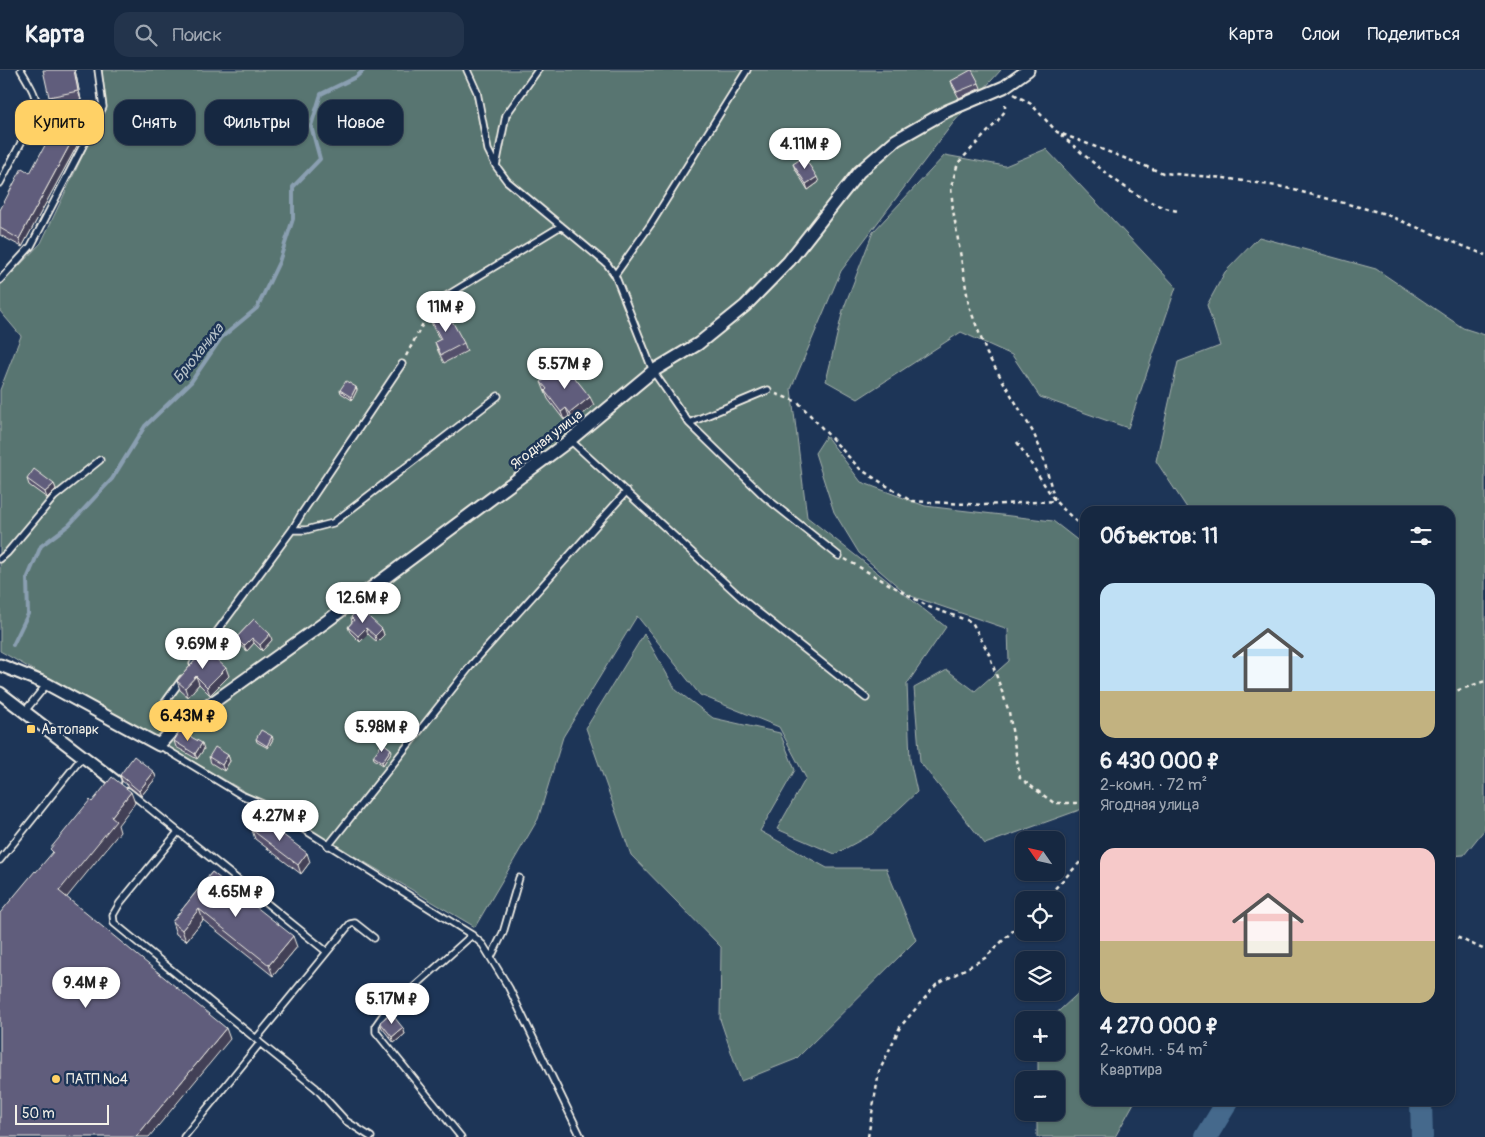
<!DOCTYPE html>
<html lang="ru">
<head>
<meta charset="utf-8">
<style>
	:root { --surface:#162841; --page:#23344c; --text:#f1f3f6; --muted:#9ea6b1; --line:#35445a; --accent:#ffd166 }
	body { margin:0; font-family:Pangolin,sans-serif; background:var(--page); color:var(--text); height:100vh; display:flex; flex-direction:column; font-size:19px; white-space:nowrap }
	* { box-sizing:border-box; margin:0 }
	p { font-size:16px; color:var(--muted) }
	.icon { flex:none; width:28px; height:28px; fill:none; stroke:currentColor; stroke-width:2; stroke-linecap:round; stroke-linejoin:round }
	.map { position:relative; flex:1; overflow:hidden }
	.drawer { position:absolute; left:1080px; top:436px; width:375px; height:600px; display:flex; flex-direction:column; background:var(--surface); border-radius:15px; box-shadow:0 1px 4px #0004,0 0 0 1px var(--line) }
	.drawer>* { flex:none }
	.guide { position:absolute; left:15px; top:30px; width:475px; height:45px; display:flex; gap:10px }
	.needle { width:32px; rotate:304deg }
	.tools { position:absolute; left:1015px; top:761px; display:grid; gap:10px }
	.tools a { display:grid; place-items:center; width:50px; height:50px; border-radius:10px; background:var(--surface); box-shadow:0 1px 4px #0004,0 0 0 1px var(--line); font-size:25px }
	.scale { position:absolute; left:15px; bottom:12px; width:94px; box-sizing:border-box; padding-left:5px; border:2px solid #f4f1e8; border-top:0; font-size:14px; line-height:18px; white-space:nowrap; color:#f4f1e8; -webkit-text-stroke:4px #1d3557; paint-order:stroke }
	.price { position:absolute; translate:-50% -42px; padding:0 11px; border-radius:18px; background:#fff; color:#222; font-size:16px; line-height:32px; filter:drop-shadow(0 1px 2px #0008) }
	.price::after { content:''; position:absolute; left:50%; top:30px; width:15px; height:11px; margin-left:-8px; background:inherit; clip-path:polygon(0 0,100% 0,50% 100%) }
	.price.current { background:var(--accent); color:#111 }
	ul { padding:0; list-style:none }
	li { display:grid; align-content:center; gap:10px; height:265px; padding:0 20px }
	li span { display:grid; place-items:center; height:155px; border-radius:15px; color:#555 }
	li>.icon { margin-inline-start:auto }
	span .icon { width:90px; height:90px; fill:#fffc; stroke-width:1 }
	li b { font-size:21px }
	h2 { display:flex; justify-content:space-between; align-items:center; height:60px; padding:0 20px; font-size:21px }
	.pill { padding:0 18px; border-radius:15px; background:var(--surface); box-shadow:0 1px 4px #0004,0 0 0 1px var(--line); font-size:18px; line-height:45px }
	.pill.current { background:var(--accent); color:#111 }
	header { display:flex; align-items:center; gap:30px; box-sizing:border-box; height:70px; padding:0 25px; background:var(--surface); border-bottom:1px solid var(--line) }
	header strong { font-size:24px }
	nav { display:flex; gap:28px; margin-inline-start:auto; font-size:18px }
	.search { width:350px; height:45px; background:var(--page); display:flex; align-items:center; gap:12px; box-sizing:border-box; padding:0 18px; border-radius:15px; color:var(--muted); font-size:19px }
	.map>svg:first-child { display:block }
	.green { fill:#587471; stroke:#a6b2ac }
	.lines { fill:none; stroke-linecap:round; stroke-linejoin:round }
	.stream { stroke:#8a9fb1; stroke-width:4 }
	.river { stroke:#44698c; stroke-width:22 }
	.service-casing { stroke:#f4f1e8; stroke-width:9 }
	.minor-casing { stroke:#f4f1e8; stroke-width:15 }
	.path { stroke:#f4f1e8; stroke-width:2.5; stroke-dasharray:4 4; stroke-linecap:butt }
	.service { stroke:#1d3557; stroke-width:5.5 }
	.minor { stroke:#1d3557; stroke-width:11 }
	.wall { fill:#53506a; stroke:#f4f1e8 }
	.shaded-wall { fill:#434156; stroke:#f4f1e8 }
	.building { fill:#605d7b; stroke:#f4f1e8 }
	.poi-dot { fill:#ffd166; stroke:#1d3557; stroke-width:2 }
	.labels { text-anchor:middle; stroke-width:5; stroke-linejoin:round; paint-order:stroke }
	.street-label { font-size:14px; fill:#f4f1e8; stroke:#1d3557 }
	.poi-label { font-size:14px; fill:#f4f1e8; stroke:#1d3557; text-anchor:start }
	.water-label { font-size:15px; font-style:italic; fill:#b6c1c8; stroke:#1d3557 }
</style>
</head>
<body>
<header>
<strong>Карта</strong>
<div class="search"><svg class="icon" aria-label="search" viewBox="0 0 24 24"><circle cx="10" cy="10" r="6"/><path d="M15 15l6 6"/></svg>Поиск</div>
<nav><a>Карта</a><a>Слои</a><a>Поделиться</a></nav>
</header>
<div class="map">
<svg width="1485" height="1067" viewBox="0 0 1485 1067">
	<rect width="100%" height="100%" fill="#1d3557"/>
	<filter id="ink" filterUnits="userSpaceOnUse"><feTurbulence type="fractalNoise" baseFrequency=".02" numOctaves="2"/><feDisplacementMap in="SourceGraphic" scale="10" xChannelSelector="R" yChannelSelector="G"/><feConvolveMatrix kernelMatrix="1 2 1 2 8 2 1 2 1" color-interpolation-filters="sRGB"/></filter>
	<g filter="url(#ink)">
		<path class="green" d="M102 0H1001L953 53 841 201 791 319 807 447 946 557 907 614 910 690 917 722 872 764 835 784 777 759 806 708 779 657 700 625 637 546 563 667 538 749 475 857 169 677 0 581V320L21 266 0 241V216L41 173 104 41Z
			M1046 79 1176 217 1128 358 1040 327 1012 285 961 262 858 329 826 311 843 240 873 162 945 85 1005 96Z
			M1259 167 1376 199 1463 258 1485 265V759L1464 785 1450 786V441H1189L1156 391 1178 292 1220 276 1207 235 1225 202Z
			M826 366 861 412 925 436 1053 451 1085 476V738L985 774 920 692 914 618 947 600 975 621 1009 591 1008 559 908 525 859 483 834 442 815 383Z
			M644 564 676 620 713 648 780 663 795 700 760 761 827 798H886L916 870 796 989 741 1011 720 949 721 877 631 785 586 658Z
			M1085 917V1031H1135L1115 1067H1037V1043L1056 1042V1010H1038V983L1056 982V950H1049Z"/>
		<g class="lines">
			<path class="stream" d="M13 575 28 544 27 509 41 476 69 455 112 409 145 356 191 312 221 268 257 238 279 192 293 149V117L320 89 311 56 321 24 356 7 364 0"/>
			<path class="river" d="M1421 1031 1422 1067
				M1206 1067 1228 1031"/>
			<g class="service-casing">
				<path id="service" d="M467 0 477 22 488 80 496 96 507 111 607 194 615 205 653 301 689 353 765 427 839 486
					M496 96 506 45 538 0
					M0 113 37 42C38 26 29 14 21 0
					M615 205 651 154 747 0
					M0 210 31 176 103 37 98 0
					M433 234 561 156
					M689 353 768 320
					M570 370 748 534 866 628
					M292 460H306L333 453 498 326
					M0 489 7 483 54 427 100 390
					M193 594 292 460 302 443 402 294
					M25 641 47 614
					M170 663 158 642 182 609
					M159 675 241 725 265 735 472 865 483 875 509 918 581 1067
					M128 721 327 882 256 969 260 973 184 1067
					M178 762 120 833 113 845 114 853 256 969
					M328 776 473 593 627 421
					M0 790 83 686
					M327 882 350 854 355 853 374 868
					M491 887 503 863 519 808
					M260 973 316 1018 346 1051 371 1067
					M461 1067 376 962V955L383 945 472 865"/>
			</g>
			<g class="minor-casing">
				<path id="minor" d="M0 595 47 614 159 675 170 663 327 551 570 370 653 301 698 274 745 236 789 191 859 102 896 70 947 41 1004 17 1028 0
					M0 623 115 711"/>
			</g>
			<path class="path" d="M1014 24 1031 34 1057 62 1163 103 1224 108 1283 117 1382 143 1485 185
				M1061 65C1093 92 1136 134 1178 141
				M406 286 430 240
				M776 324 798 332 860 399 911 431 985 435 1055 431 1042 383 1033 362 987 284 969 236 953 140 951 117 958 93 996 53 1005 41V30
				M1017 372 1055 431 1085 460
				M845 489 929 537 972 552 989 584 1009 642 1020 708 1054 733H1085
				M1450 623 1485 611
				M1044 830 1085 787
				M1450 864 1485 880
				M868 1067 879 1002 900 957 936 915 985 888 1024 850"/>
			<use href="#service" class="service"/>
			<use href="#minor" class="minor"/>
		</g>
		<path class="wall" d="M75 0 81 30 52 36 49 27Z
			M951 11 979 13 981 18 959 28 953 17Z
			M85 61 22 177 0 165V140L30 103Z
			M793 94 819 112 808 120 795 99Z
			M430 248 464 273 467 281 444 293 438 281 435 272 440 270 433 257Z
			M541 312 594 335 573 352 569 346 564 350 548 329Z
			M356 317 357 320 352 330 341 323 340 320Z
			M27 409 54 414 56 419 47 428 29 415Z
			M351 547 382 559 384 565 377 572 368 564 360 572 350 562 348 557 352 552Z
			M254 549 272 570 262 581 254 573 247 581 238 573 236 568Z
			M205 579 229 606 210 625 199 614 188 627 180 620 177 611Z
			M256 669H273L268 678 257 672Z
			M174 671 204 679 197 689 176 677Z
			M392 681 383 695 374 689 373 686Z
			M228 685 230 691 224 701 211 693 209 687Z
			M154 702 156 708 141 726 122 711 120 705Z
			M252 760 310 792 301 804 255 769Z
			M212 802 297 877 273 906 203 850 186 871 176 864 172 852Z
			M380 952 403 958 405 964 394 973 382 958Z"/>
		<path class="shaded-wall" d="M74 0H75L81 30 78 21Z
			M82 52 85 61 22 177 19 169Z
			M817 107 819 112 808 120 806 114Z
			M356 317 357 320 352 330 351 327Z
			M590 327 594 335 573 352 570 343Z
			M566 338 569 346 564 350 561 342Z
			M54 414 56 419 47 428 45 422Z
			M366 558 368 564 360 572 358 566Z
			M382 559 384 565 377 572 375 566Z
			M270 564 272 570 262 581 260 575Z
			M252 568 254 573 247 581 244 576Z
			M226 598 229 606 210 625 207 617Z
			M196 606 199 614 188 627 185 618Z
			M272 666 273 669 268 678 267 676Z
			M202 673 204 679 197 689 195 684Z
			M391 679 392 681 383 695 382 692Z
			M228 685 230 691 224 701 222 695Z
			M154 702 156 708 141 726 139 721Z
			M131 722 135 733 118 755 120 762 63 832 59 821 111 747Z
			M307 783 310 792 301 804 298 795Z
			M199 839 203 850 186 871 182 860Z
			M293 866 297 877 273 906 269 895Z
			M226 958 230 969 149 1067H136Z
			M403 958 405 964 394 973 392 967Z"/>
		<path class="building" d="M43 0H74L78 21 49 27Z
			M971 0H972L979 13 957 22 951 11Z
			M63 42 82 52 19 169 0 158V140L22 98 30 103Z
			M804 87 817 107 806 114 793 94Z
			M446 240 464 273 441 285 435 272 441 269 430 248Z
			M564 294 590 327 570 343 566 338 561 342 545 321 547 319 541 312Z
			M346 311 356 317 351 327 340 320Z
			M34 399 54 414 45 422 27 409Z
			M359 538 382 559 375 566 366 558 358 566 348 557 354 550 351 547Z
			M254 549 270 564 260 575 252 568 244 576 236 568Z
			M205 579 226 598 207 617 196 606 185 618 177 611Z
			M261 660 272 666 267 676 256 669Z
			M180 661 202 673 195 684 174 671Z
			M383 673 391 679 382 692 373 686Z
			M215 677 228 685 222 695 209 687Z
			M134 686 154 702 139 721 120 705Z
			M112 707 131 722 111 747 116 751 59 821 226 958 136 1067H1L0 1066V843L35 801 36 802 53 782 50 779 90 730 92 732Z
			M261 748 307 783 298 795 252 760Z
			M212 802 293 866 269 895 199 839 182 860 172 852Z
			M391 943 403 958 392 967 380 952Z"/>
	</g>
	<g class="poi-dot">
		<rect x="26" y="654" width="10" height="10" rx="2.5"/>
		<circle cx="56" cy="1009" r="5"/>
	</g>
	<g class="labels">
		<g class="street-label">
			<text transform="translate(546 369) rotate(-38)" y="5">Ягодная улица</text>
		</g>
		<g class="poi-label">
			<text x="41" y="664">Автопарк</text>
			<text x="66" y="1014">ПАТП №4</text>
		</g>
		<g class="water-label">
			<text transform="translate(198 283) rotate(-51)" y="5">Брюханиха</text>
		</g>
	</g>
</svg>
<div class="tools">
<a><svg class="needle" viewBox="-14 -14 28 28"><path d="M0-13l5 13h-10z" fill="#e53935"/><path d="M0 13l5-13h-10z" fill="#9ea6b1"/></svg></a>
<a><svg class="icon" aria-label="locate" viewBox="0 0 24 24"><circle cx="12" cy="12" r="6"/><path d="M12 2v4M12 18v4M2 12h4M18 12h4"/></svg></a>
<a><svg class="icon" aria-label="layers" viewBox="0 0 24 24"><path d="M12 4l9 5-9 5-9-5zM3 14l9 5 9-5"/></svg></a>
<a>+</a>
<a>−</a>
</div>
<div class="scale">50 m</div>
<b class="price" style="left:805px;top:100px">4.11M ₽</b>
<b class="price" style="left:446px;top:263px">11M ₽</b>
<b class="price" style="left:565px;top:320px">5.57M ₽</b>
<b class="price" style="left:363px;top:554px">12.6M ₽</b>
<b class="price" style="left:203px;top:600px">9.69M ₽</b>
<b class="price current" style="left:188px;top:672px">6.43M ₽</b>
<b class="price" style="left:382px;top:683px">5.98M ₽</b>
<b class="price" style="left:280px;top:772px">4.27M ₽</b>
<b class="price" style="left:236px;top:848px">4.65M ₽</b>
<b class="price" style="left:86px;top:939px">9.4M ₽</b>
<b class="price" style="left:392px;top:955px">5.17M ₽</b>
<div class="guide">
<a class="pill current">Купить</a>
<a class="pill">Снять</a>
<a class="pill">Фильтры</a>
<a class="pill">Новое</a>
</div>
<section class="drawer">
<h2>Объектов: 11<svg class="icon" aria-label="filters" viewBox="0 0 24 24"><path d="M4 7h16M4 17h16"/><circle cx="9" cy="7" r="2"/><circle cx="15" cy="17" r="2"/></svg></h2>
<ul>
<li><span style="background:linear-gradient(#bfe0f5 70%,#c2b280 0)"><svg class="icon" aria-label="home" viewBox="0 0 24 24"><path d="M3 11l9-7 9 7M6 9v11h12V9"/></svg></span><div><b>6 430 000 ₽</b><p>2-комн. · 72 m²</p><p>Ягодная улица</p></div></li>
<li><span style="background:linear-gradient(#f6c9c9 60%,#c2b280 0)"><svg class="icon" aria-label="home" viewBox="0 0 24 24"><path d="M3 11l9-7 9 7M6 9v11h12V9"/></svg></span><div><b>4 270 000 ₽</b><p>2-комн. · 54 m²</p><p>Квартира</p></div></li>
</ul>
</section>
</div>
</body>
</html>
